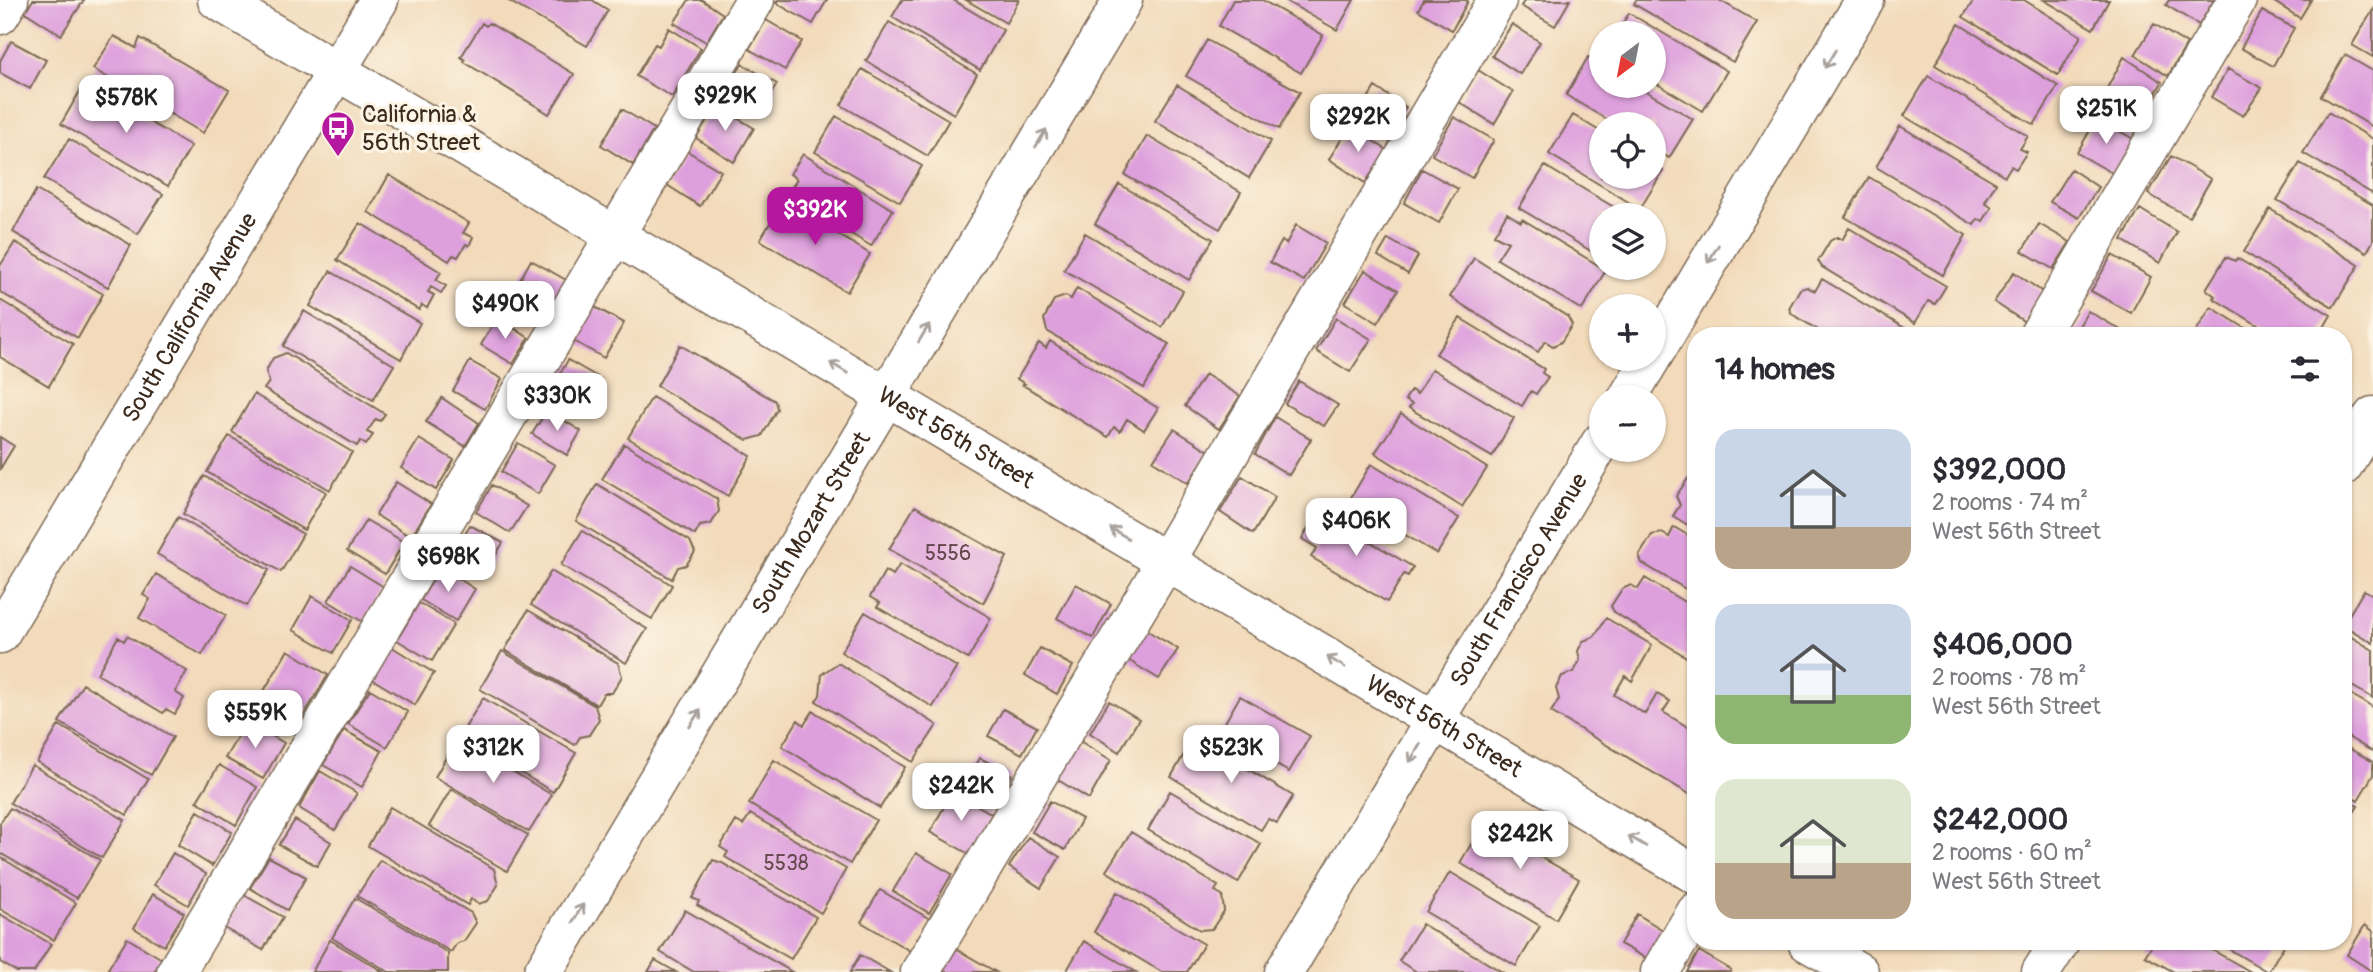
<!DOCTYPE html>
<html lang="en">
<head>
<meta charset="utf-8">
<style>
	:root { --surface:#fff; --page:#f2f2f3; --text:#2b2b33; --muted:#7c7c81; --accent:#b5179e }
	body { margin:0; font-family:Pangolin,sans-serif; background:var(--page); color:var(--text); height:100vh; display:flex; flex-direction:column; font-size:26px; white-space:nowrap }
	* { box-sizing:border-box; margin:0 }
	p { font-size:23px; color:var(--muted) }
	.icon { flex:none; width:38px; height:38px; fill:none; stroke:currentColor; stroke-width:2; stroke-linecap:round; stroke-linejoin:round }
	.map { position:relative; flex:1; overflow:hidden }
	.drawer { position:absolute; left:1687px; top:327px; width:665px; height:623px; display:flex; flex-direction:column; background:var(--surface); border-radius:28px; box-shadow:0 2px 5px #0004 }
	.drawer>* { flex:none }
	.needle { width:46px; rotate:212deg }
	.fabs { position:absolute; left:1589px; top:21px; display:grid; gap:14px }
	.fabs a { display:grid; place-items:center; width:77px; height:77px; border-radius:50%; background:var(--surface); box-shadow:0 2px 5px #0004; font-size:35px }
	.price { position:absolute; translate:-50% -60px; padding:0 16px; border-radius:14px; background:#fff; color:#222; font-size:23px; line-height:46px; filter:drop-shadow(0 2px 4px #0008) }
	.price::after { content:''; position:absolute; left:50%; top:42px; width:21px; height:16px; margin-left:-10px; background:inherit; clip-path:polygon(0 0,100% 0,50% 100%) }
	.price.selected { background:var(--accent); color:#fff }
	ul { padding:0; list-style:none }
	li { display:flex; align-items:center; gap:21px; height:175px; padding:0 28px }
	li span { display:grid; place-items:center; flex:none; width:196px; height:140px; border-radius:21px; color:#555 }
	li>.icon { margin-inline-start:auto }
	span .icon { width:84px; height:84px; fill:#fffc; stroke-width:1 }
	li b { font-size:30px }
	h2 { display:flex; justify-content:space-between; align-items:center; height:84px; padding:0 28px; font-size:30px }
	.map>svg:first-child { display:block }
	.building { fill:#dea0dd }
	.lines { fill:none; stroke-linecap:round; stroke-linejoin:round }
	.minor-casing { stroke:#7b6855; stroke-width:41 }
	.minor { stroke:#fff; stroke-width:38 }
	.oneway { stroke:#a79f9a }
	.labels { text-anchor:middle; stroke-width:6; stroke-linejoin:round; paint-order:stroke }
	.number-label { font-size:21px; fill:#64484e }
	.poi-label { font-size:24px; fill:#3b2a1e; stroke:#fcf5e5; text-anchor:start }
	.street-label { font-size:24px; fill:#3b2a1e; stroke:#fcf5e5 }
</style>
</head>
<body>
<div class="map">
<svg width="2373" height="972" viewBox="0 0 2373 972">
	<rect width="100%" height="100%" fill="#fcf5e5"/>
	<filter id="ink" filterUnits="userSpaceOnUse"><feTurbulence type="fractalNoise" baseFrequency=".0143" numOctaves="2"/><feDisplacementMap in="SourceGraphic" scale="14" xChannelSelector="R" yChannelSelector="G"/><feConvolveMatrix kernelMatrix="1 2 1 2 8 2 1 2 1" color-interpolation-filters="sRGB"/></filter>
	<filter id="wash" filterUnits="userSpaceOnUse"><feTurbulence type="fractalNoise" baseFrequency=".00686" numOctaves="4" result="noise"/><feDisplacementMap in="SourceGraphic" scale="28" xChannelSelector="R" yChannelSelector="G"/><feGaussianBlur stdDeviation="1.57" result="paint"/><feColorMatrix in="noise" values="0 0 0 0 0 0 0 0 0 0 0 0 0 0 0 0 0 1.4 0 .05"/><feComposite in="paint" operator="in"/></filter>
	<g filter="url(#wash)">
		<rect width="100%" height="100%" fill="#f2daba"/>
		<g id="blocks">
			<path class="building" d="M33 0H84L61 35 25 12Z
				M507 0H592L608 10 587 46Z
				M689 0H702L723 14 706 42 674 23Z
				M778 0H827L813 24 776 3Z
				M902 0H953L1003 30 980 70 892 17Z
				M966 0H1019L1006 23Z
				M1233 0H1262L1323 35 1301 73 1219 26Z
				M1284 0H1354L1337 30Z
				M1424 0H1465L1468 1 1452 30 1418 10Z
				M1525 0H1570L1555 26 1521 6Z
				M1636 0H1719L1757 22 1733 62 1634 4Z
				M1974 0H2024L2081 36 2058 75 1963 17Z
				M2044 0H2109L2093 29Z
				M2169 0H2214L2199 25 2166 5Z
				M2271 0H2311L2300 18Z
				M2373 10V57L2352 45Z
				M2262 11 2294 28 2273 66 2241 48Z
				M1629 13 1727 71 1703 111 1654 82V33H1617Z
				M766 20 802 41 785 70 749 49Z
				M889 22 977 74 954 114 866 61Z
				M482 23 486 26 489 23 574 74 549 114 464 62 465 60 461 57Z
				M1512 24 1540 42 1520 74 1492 56Z
				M1959 24 2058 86 2034 125 1935 65Z
				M2154 24 2187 44 2168 76 2135 55Z
				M669 28 701 48 672 97 636 76 655 44 659 46Z
				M114 36 136 48 140 38 229 90 203 133 93 69Z
				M1207 40 1300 92 1279 129 1186 76Z
				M11 41 46 60 30 89 0 73V61Z
				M2345 55 2373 71V127L2321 96Z
				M1588 57 1601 64V86H1637L1693 119 1669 158 1654 148V124H1614L1566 95Z
				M2124 57 2162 82 2138 125 2100 101Z
				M742 64 777 84 757 117 722 97Z
				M862 69 949 120 928 156 841 105Z
				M2228 69 2262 88 2243 116 2211 97Z
				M1478 70 1513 92 1494 124 1459 102Z
				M1928 76 2028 136 2020 149 2027 152 2016 169 2011 166 2005 176 1904 116Z
				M84 84 191 146 168 186 61 124Z
				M1177 85 1271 141 1249 178 1155 121Z
				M1375 87 1406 107 1391 129 1361 110Z
				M716 105 754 128 734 162 696 138Z
				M622 109 654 129 633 165 601 145Z
				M2328 112 2373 139V194L2303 153Z
				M1573 115 1601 132V177H1654V165L1663 171 1640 209 1549 154Z
				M836 116 922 166 900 202 815 152Z
				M1454 117 1494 140 1472 178 1432 155Z
				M2097 118 2135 140 2114 174 2077 153Z
				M1350 126 1387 150 1365 183 1329 159Z
				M1900 126 1996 183 1985 202 1992 207 1983 221 1978 219 1974 225 1876 167Z
				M1147 136 1241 192 1220 229 1125 175Z
				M69 139 163 194 138 234 44 179Z
				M687 151 721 171 700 206 667 185Z
				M803 154 893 210 871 246 787 195 797 179 790 174Z
				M2171 156 2211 179 2189 217 2148 194Z
				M2300 163 2373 205V241L2367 252 2277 200Z
				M1545 166 1627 215H1601V257L1519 208Z
				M1422 169 1458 189 1439 223 1404 203Z
				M2071 169 2098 187 2079 218 2050 202Z
				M389 175 469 223 463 233 473 237 469 246 466 244 458 257 453 255 449 261 368 212Z
				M1869 177 1966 235 1943 275 1845 217Z
				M1119 184 1213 239 1189 280 1095 224Z
				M36 190 131 245 108 287 13 232Z
				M783 201 870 254 847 292 760 240Z
				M2140 209 2177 232 2160 263 2122 240Z
				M2270 209 2359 265 2333 307 2244 252Z
				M1507 213 1521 222 1522 219 1606 270 1582 310 1497 259 1508 242 1494 235Z
				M360 223 441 272 436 280 446 286 441 293 431 287 428 292 434 295 427 308 422 305 419 310 337 260Z
				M2039 224 2070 242 2053 269 2022 251Z
				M1296 225 1326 243 1304 281 1270 262 1282 241 1286 244Z
				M1849 228 1946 286 1935 304 1928 301 1915 323 1822 267 1818 261 1830 241 1837 237 1842 240Z
				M1085 233 1183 291 1162 327 1064 270Z
				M1388 239 1418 256 1408 274 1378 256Z
				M15 242 103 294 78 338 0 292V266Z
				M2112 255 2151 277 2131 313 2091 291Z
				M2226 257 2235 261 2237 258 2331 315 2319 336H2276L2213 298 2215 296 2206 289Z
				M1474 258 1568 317 1572 325 1561 342 1553 346 1545 341 1538 352 1450 297Z
				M531 260 566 280 545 316 511 296Z
				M1365 270 1398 290 1378 323 1345 303Z
				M330 271 420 323 401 359 310 306Z
				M2014 272 2044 293 2025 322 1994 302Z
				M1822 279 1918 336H1828L1792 314 1789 308 1800 289 1807 287 1815 291Z
				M1077 288 1169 344 1144 388 1047 331 1044 319 1054 300 1066 296 1071 299Z
				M0 300 73 344 49 386 0 357Z
				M593 306 624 323 604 358 574 341Z
				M2211 307 2258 336H2193Z
				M304 311 394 365 373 400 283 346Z
				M2088 311 2124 332 2121 336H2073Z
				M497 317 529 338 513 364 481 345Z
				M1336 318 1371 339 1350 372 1316 351Z
				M1460 318 1544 369 1542 373 1548 377 1536 394 1531 391 1522 406 1436 354Z
				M1050 341 1158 408 1144 430 1127 419 1120 431 1114 427 1108 437 1023 385 1025 384 1017 379 1039 343 1046 348Z
				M680 345 775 401 777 409 762 436 747 440 657 386Z
				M286 353 385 414 380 421 376 419 367 432 373 435 366 445 360 441 357 446 264 389 269 382 266 371 273 358Z
				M568 360 601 379 582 412 549 393Z
				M470 361 502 379 485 409 453 391Z
				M1432 369 1514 418 1492 457 1409 408 1412 404 1405 400 1411 390 1417 394Z
				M1205 374 1240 396 1219 429 1185 406Z
				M1299 381 1338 405 1324 426 1285 404Z
				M254 394 352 452 330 490 232 432Z
				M652 397 751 456 728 496 628 438Z
				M442 398 479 423 465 446 426 422Z
				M547 410 581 431 567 455 532 434Z
				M1401 414 1487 468 1462 507 1375 453Z
				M1275 417 1311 439 1289 475 1255 454Z
				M1174 429 1209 451 1188 483 1153 461Z
				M229 436 326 492 304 530 207 472Z
				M0 437 14 446 0 469Z
				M419 439 454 460 436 490 401 468Z
				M518 443 555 465 538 494 501 472Z
				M624 444 717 499 719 511 711 524 700 526 695 535 602 479Z
				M1371 464 1459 518 1437 554 1349 501Z
				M1696 474V530L1673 516 1680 505 1676 496 1689 477Z
				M204 476 303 534 281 572 183 514Z
				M1242 476 1275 497 1253 534 1220 512Z
				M396 482 431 504 411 537 376 515Z
				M597 484 690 541 695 552 686 565 678 567 672 579 576 521Z
				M492 485 527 506 510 533 476 512Z
				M915 506 1007 557 983 603 889 549Z
				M178 517 269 570 247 606 157 554Z
				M1313 519 1327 528 1332 519 1413 567 1408 576 1404 574 1387 602 1311 557 1317 548 1302 539Z
				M366 520 404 542 385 574 347 551Z
				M470 525 503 543 483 576 451 557Z
				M1674 527 1696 540V595L1642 563 1639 556 1652 535 1662 533 1669 537Z
				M582 531 672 585 652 619 561 565Z
				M900 564 991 618 968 659 877 607 880 603 870 597 885 571 893 575Z
				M350 566 384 587 363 622 328 601Z
				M440 567 475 589 456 621 421 600Z
				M551 571 647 629 626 663 531 605Z
				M156 574 226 615 202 655 139 618 150 599 143 595Z
				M1645 578 1696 609V663L1614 612 1611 606 1622 589 1631 585 1638 589Z
				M1076 584 1111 604 1093 638 1057 618Z
				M2364 590 2373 595V643L2343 625Z
				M312 596 352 620 333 653 293 630Z
				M419 603 454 624 432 661 397 640Z
				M528 610 618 663 622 676 612 693H604L597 705 505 650Z
				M865 612 957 667 933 707 841 652Z
				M1606 618 1652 645 1632 681 1625 676 1614 695 1645 714 1657 694 1670 701 1663 712 1696 732V798L1551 712 1559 699 1556 688 1562 676 1574 672 1580 660 1578 651 1583 641 1594 637Z
				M1146 630 1178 649 1159 679 1128 660Z
				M2343 632 2373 650V698L2343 681Z
				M127 636 187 671 175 692 184 698 175 714 166 709 163 713 97 674 118 637 124 641Z
				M392 647 434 673 415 705 372 679Z
				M1040 648 1073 666 1057 694 1025 675Z
				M288 650 328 675 301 720 261 696Z
				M502 651 595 706 599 719 589 735 580 737 575 745 480 689Z
				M838 663 937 725 913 762 816 701 820 695 822 674Z
				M83 684 173 737 151 775 59 722Z
				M370 689 408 712 387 747 348 724Z
				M2343 690 2373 707V752L2343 734Z
				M1240 696 1310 736 1289 772 1219 733Z
				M483 698 576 753 553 792 460 736Z
				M1109 701 1139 719 1119 752 1090 733Z
				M1003 709 1037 727 1022 754 988 736Z
				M813 711 905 767 880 808 782 746 798 720 804 725Z
				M247 721 284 743 263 779 225 758Z
				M59 725 148 779 127 815 37 762Z
				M344 730 382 751 362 787 323 765Z
				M1194 737 1293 796 1277 823 1268 819 1261 830 1171 777Z
				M457 738 552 795 529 832 435 777Z
				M1078 740 1111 760 1089 799 1055 778Z
				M2343 745 2373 762V775L2358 800 2343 792Z
				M980 758 1012 775 994 806 963 788Z
				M774 760 876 820 850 864 749 804Z
				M32 765 125 820 102 858 10 803Z
				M219 765 257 787 236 825 197 801Z
				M320 771 357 793 335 830 299 808Z
				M451 789 528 835 507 871 429 826Z
				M953 791 992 814 969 854 930 832Z
				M1170 791 1261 844 1238 883 1148 830Z
				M2343 797 2358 806 2343 829Z
				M1050 801 1082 819 1065 850 1032 832Z
				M390 807 494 869 498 885 488 901 478 904 471 899 468 905 368 846Z
				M10 808 100 860 77 898 0 853V823Z
				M198 811 232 832 212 866 178 845Z
				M750 814 846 869 821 913 725 857 728 852 720 847 736 821 743 825Z
				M295 820 331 842 317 866 279 845Z
				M1483 824 1579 879 1556 919 1460 863Z
				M1131 832 1218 886 1215 891 1222 895 1224 911 1212 929 1200 930 1106 871Z
				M1028 837 1060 857 1041 888 1009 867Z
				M173 853 206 874 188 905 154 885Z
				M916 853 952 874 929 913 893 891Z
				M0 857 76 903 54 940 0 909Z
				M269 857 306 877 287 910 250 888Z
				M380 860 471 913 476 923 464 941 457 943 451 952 357 896Z
				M713 860 722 863 816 917 791 959 697 905 699 901 692 898Z
				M1450 872 1540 926 1516 966 1426 912Z
				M880 890 930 919 910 951 861 922Z
				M1117 892 1204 944 1187 972H1162L1094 932Z
				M153 894 184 913 164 946 134 928Z
				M244 895 283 917 263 950 224 928Z
				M355 898 448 953V972H389L332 938Z
				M685 910 792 972H694L660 952Z
				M0 914 51 944 34 972H17L0 962Z
				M1637 914 1666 932 1649 960 1620 944Z
				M1422 924 1502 972H1417L1399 961Z
				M2365 925 2373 931V972L2347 955Z
				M127 938 162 959 154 972H113L108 969Z
				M330 940 384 972H312Z
				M1084 941 1136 972H1066Z
				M2154 942H2198L2251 972H2174L2145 956Z
				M2217 942H2286L2268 972Z
				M956 949 996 972H942Z
				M1699 951 1731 970 1730 972H1687Z
				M860 955 890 972H850Z
				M655 960 676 972H648Z"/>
		</g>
	</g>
	<g filter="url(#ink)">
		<use href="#blocks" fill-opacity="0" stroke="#7b6855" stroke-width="2"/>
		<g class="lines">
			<g class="minor-casing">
				<g id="minor">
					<path id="s1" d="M217 0 1696 875"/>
					<path d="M0 15 9 0"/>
					<path d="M2038 336 2237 0"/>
					<path d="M1654 354 1865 0"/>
					<path d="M1628 397 1651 359"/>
					<path d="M2343 466 2373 416"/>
					<path id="s2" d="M0 634 379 0"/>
					<path d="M1807 942 1859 972"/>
					<path d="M176 972 755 0"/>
					<path id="s3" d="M543 972 1123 0"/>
					<path d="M920 972 1166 561 1497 0"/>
					<path id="s4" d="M1284 972 1601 442"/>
					<path d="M1660 972 1696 912"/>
					<path d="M2041 972 2060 942"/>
				</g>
			</g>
			<use href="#minor" class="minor"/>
		</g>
		<defs><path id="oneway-shaft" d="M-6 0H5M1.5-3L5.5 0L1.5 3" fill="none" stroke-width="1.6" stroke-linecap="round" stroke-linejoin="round" transform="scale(1.75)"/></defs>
		<g class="oneway">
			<use href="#oneway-shaft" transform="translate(1830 59) rotate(121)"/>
			<use href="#oneway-shaft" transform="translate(1041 138) rotate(-59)"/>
			<use href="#oneway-shaft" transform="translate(1713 254) rotate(121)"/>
			<use href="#oneway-shaft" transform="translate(924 333) rotate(-59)"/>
			<use href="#oneway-shaft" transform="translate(839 368) rotate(-149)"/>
			<use href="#oneway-shaft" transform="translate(1119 533) rotate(-149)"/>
			<use href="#oneway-shaft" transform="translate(1336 662) rotate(-149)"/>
			<use href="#oneway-shaft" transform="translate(695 718) rotate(-59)"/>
			<use href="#oneway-shaft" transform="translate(1415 753) rotate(121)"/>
			<use href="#oneway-shaft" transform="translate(1637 841) rotate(-149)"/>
			<use href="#oneway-shaft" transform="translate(578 913) rotate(-59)"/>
		</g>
	</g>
	<defs>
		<g id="bus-pin" transform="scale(1.75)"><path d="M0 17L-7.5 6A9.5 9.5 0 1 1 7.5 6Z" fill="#b5179e" stroke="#fcf5e5"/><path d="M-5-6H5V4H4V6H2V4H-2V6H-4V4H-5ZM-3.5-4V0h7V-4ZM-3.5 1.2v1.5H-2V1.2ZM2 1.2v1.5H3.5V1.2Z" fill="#fff"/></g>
	</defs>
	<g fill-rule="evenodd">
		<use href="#bus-pin" x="338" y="128"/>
	</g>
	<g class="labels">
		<g class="number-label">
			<text x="948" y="560">5556</text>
			<text x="786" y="870">5538</text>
		</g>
		<g class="poi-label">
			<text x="362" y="122">California &amp;<tspan x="362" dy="28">56th Street</tspan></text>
		</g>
		<g class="street-label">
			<text dy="8" stroke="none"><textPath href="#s2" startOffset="369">South California Avenue</textPath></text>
			<text dy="8" stroke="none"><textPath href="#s1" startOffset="859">West 56th Street</textPath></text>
			<text dy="8" stroke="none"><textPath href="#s3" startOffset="523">South Mozart Street</textPath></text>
			<text dy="8" stroke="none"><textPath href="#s4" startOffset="457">South Francisco Avenue</textPath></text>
			<text dy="8" stroke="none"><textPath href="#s1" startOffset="1426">West 56th Street</textPath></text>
		</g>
	</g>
</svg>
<div class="fabs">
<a><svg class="needle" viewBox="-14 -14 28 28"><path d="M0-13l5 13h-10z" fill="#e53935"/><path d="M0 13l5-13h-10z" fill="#7c7c81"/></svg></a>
<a><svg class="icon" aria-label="locate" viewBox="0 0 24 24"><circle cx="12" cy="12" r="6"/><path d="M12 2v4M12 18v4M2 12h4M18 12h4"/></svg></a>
<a><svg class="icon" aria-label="layers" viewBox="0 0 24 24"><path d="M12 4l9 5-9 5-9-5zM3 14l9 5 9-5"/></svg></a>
<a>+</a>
<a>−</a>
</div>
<b class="price" style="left:725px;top:133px">$929K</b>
<b class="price" style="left:126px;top:135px">$578K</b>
<b class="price" style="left:2106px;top:146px">$251K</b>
<b class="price" style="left:1358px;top:154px">$292K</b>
<b class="price selected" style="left:815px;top:247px">$392K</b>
<b class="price" style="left:505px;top:341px">$490K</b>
<b class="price" style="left:557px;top:433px">$330K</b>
<b class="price" style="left:1356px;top:558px">$406K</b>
<b class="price" style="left:448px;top:594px">$698K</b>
<b class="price" style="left:255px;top:750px">$559K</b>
<b class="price" style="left:493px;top:785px">$312K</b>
<b class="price" style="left:1231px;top:785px">$523K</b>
<b class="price" style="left:961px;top:823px">$242K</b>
<b class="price" style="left:1520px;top:871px">$242K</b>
<section class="drawer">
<h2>14 homes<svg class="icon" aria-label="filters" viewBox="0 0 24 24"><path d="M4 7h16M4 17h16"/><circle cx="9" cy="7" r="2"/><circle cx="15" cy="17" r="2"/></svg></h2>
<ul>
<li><span style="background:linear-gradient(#c9d6e8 70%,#b9a48a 0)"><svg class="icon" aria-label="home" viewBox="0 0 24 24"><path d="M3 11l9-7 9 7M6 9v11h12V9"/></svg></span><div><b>$392,000</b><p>2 rooms · 74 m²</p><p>West 56th Street</p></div></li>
<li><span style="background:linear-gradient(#c9d6e8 65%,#8fb573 0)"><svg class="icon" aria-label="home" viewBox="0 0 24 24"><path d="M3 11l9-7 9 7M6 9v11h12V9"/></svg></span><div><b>$406,000</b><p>2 rooms · 78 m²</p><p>West 56th Street</p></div></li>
<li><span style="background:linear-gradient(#dfe7d0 60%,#b9a48a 0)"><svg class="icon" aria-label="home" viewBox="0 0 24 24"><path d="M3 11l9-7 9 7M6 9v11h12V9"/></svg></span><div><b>$242,000</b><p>2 rooms · 60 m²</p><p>West 56th Street</p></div></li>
</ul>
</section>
</div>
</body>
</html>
